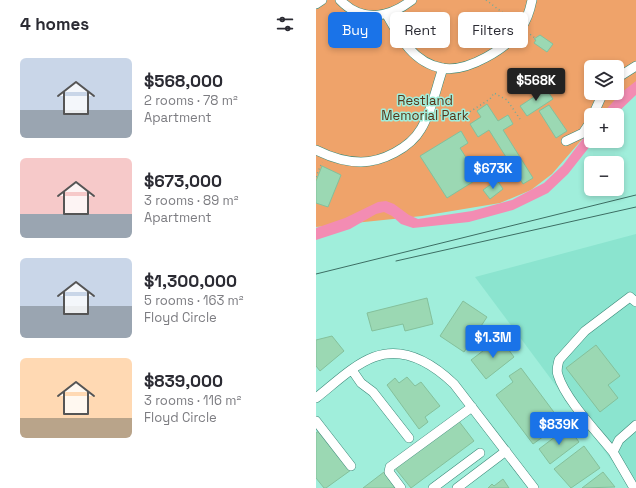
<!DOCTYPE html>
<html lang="en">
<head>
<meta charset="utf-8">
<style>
	:root { --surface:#fff; --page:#f7f7f7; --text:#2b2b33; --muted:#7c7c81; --accent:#1a73e8 }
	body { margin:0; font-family:"Space Grotesk",sans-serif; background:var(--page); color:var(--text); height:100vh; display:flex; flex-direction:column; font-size:15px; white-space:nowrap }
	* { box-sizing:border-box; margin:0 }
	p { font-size:13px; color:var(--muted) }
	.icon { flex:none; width:22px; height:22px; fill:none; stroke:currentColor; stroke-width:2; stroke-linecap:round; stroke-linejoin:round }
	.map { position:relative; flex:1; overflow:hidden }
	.side { display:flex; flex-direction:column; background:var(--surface); width:316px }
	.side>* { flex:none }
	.banner { position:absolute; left:12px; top:12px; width:248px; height:36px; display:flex; gap:8px }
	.fabs { position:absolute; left:268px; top:60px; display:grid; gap:8px }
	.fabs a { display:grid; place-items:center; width:40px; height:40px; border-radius:6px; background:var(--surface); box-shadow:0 2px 6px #0003; font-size:20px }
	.price { position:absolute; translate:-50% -34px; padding:0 9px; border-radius:4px; background:var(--accent); color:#fff; font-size:13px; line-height:26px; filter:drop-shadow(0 1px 2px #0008) }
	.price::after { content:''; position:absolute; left:50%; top:24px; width:12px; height:9px; margin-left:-6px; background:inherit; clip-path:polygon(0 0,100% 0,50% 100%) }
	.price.current { background:#222; color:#fff }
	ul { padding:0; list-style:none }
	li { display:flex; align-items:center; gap:12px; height:100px; padding:0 20px }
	li span { display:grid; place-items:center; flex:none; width:112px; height:80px; border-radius:6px; color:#555 }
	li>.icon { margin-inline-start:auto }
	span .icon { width:48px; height:48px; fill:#fffc; stroke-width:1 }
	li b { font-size:17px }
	h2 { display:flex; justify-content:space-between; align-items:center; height:48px; padding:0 20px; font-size:17px }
	.pill { padding:0 14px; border-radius:6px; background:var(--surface); box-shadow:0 2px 6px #0003; font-size:14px; line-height:36px }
	.pill.current { background:var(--accent); color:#fff }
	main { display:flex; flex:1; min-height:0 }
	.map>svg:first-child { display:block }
	.built { fill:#8be4cf }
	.green { fill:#efa36a; fill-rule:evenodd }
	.water { fill:#f38cb3 }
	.building { fill:#9bd8b3; stroke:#84c09b }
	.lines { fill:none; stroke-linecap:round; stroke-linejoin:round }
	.minor-casing { stroke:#3a8978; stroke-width:10 }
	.path { stroke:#6cab9d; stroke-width:1.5; stroke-dasharray:1 3; stroke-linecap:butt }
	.minor { stroke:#fff; stroke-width:9 }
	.tram { stroke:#3c6e63; stroke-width:1 }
	.labels { text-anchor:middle; stroke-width:3; stroke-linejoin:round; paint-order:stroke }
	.park-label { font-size:13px; fill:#573418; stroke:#a0eedb }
</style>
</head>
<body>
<main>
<section class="side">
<h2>4 homes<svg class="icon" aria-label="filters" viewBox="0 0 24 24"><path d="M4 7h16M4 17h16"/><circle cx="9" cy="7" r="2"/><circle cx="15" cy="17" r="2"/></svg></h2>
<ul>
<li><span style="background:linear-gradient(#c9d6e8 65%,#9aa5b1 0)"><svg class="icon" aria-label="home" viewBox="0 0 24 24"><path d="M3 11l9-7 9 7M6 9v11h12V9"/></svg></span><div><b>$568,000</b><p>2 rooms · 78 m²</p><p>Apartment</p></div></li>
<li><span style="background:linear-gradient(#f6c9c9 70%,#9aa5b1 0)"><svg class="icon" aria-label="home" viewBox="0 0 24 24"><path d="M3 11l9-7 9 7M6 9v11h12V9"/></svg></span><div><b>$673,000</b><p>3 rooms · 89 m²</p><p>Apartment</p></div></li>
<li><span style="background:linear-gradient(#c9d6e8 60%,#9aa5b1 0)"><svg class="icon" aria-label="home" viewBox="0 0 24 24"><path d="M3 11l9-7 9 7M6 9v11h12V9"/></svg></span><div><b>$1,300,000</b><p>5 rooms · 163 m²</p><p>Floyd Circle</p></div></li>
<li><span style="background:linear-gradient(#ffd9b3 75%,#b9a48a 0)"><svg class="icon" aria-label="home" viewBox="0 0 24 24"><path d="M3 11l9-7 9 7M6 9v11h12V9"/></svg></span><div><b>$839,000</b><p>3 rooms · 116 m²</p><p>Floyd Circle</p></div></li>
</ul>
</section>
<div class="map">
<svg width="320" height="488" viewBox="0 0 320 488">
	<rect width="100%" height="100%" fill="#a0eedb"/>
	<path class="built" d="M320 234V488H316L159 277Z"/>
	<path class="green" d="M0 0H320V85L287 115H275V129L236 174 215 190 184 203 106 216 0 227ZM275 67H301V93H275Z"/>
	<path class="water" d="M320 81V95L299 115H285L306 92Z
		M275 128V141H278L252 174 232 193 197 210 153 222 97 228 85 224 76 216 68 212 60 214 34 229 0 240V228L29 218 62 202 70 201 78 204 93 215 102 219 156 211 196 200 228 183 247 165Z"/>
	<path class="building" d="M224 35 237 44 231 52 218 43 220 40 218 39Z
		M230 89 237 99 211 116 204 106Z
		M171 104 182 121 192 115 197 124 187 130 217 178 207 184 173 130 162 137 154 124 165 117 161 111Z
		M233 105 251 131 240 138 223 111Z
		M145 131 152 143 144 148 163 178 131 198 104 156Z
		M6 166 25 175 12 207 0 203V181Z
		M181 180 187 189 174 199 167 190Z
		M111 298 117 324 89 331 87 324 56 331 51 313Z
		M147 301 171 317 148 352 124 336Z
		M16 336 28 351 4 371 0 366V340Z
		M184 338 198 357 170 379 155 360Z
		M280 345 304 376 292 385 302 398 284 412 250 368Z
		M205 368 246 423 217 444 180 395 197 382 193 376Z
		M91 377 99 386 105 382 124 406 109 417 112 422 103 429 71 385 79 378 83 383Z
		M142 420 158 441 95 488 79 468Z
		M252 427 263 442 234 464 223 449Z
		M4 430 35 470 10 488H8L0 478V433Z
		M268 446 284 468 255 488 238 469Z
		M68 472 80 488H47Z
		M287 472 299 487 266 488Z
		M187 479 193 488H172L176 484 178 486Z"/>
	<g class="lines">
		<g class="minor-casing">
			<path id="minor" d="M24 0C46 23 73 18 96 0
				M0 4 6 0
				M71 15C84 38 98 63 126 68 151 73 192 48 205 28 211 20 214 10 216 0
				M301 78 320 66
				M277 115 287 93
				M250 141 267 133 275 121
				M0 150C14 157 29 162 45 162 66 162 94 148 105 129 116 111 120 88 127 68
				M36 370 45 383 57 392 93 438
				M0 398C18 384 37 365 58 357 88 346 117 364 138 384L218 488
				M0 421 35 466
				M297 452C281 432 249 399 242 375 240 370 242 364 243 360L269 331 314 297 320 302
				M85 488 73 472 74 467 156 407
				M117 488 164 453
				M141 488 190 451
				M318 488 297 452 303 440 320 425"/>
		</g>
		<path class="path" d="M170 0 199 22
			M211 32 219 38
			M120 115 144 118 174 99 178 93 191 100 204 119
			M0 177 6 162"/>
		<use href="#minor" class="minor"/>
		<path class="tram" d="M80 261 320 207
			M0 274 320 195"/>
	</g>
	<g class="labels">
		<g class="park-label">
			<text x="109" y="105">Restland<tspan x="109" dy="15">Memorial Park</tspan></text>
		</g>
	</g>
</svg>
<div class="fabs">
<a><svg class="icon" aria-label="layers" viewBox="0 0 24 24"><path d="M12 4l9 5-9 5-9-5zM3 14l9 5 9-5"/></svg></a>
<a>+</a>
<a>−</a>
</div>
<b class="price current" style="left:220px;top:102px">$568K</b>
<b class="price" style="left:177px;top:190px">$673K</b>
<b class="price" style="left:177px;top:359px">$1.3M</b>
<b class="price" style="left:243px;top:446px">$839K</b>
<div class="banner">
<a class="pill current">Buy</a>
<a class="pill">Rent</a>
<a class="pill">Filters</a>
</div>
</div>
</main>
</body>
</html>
